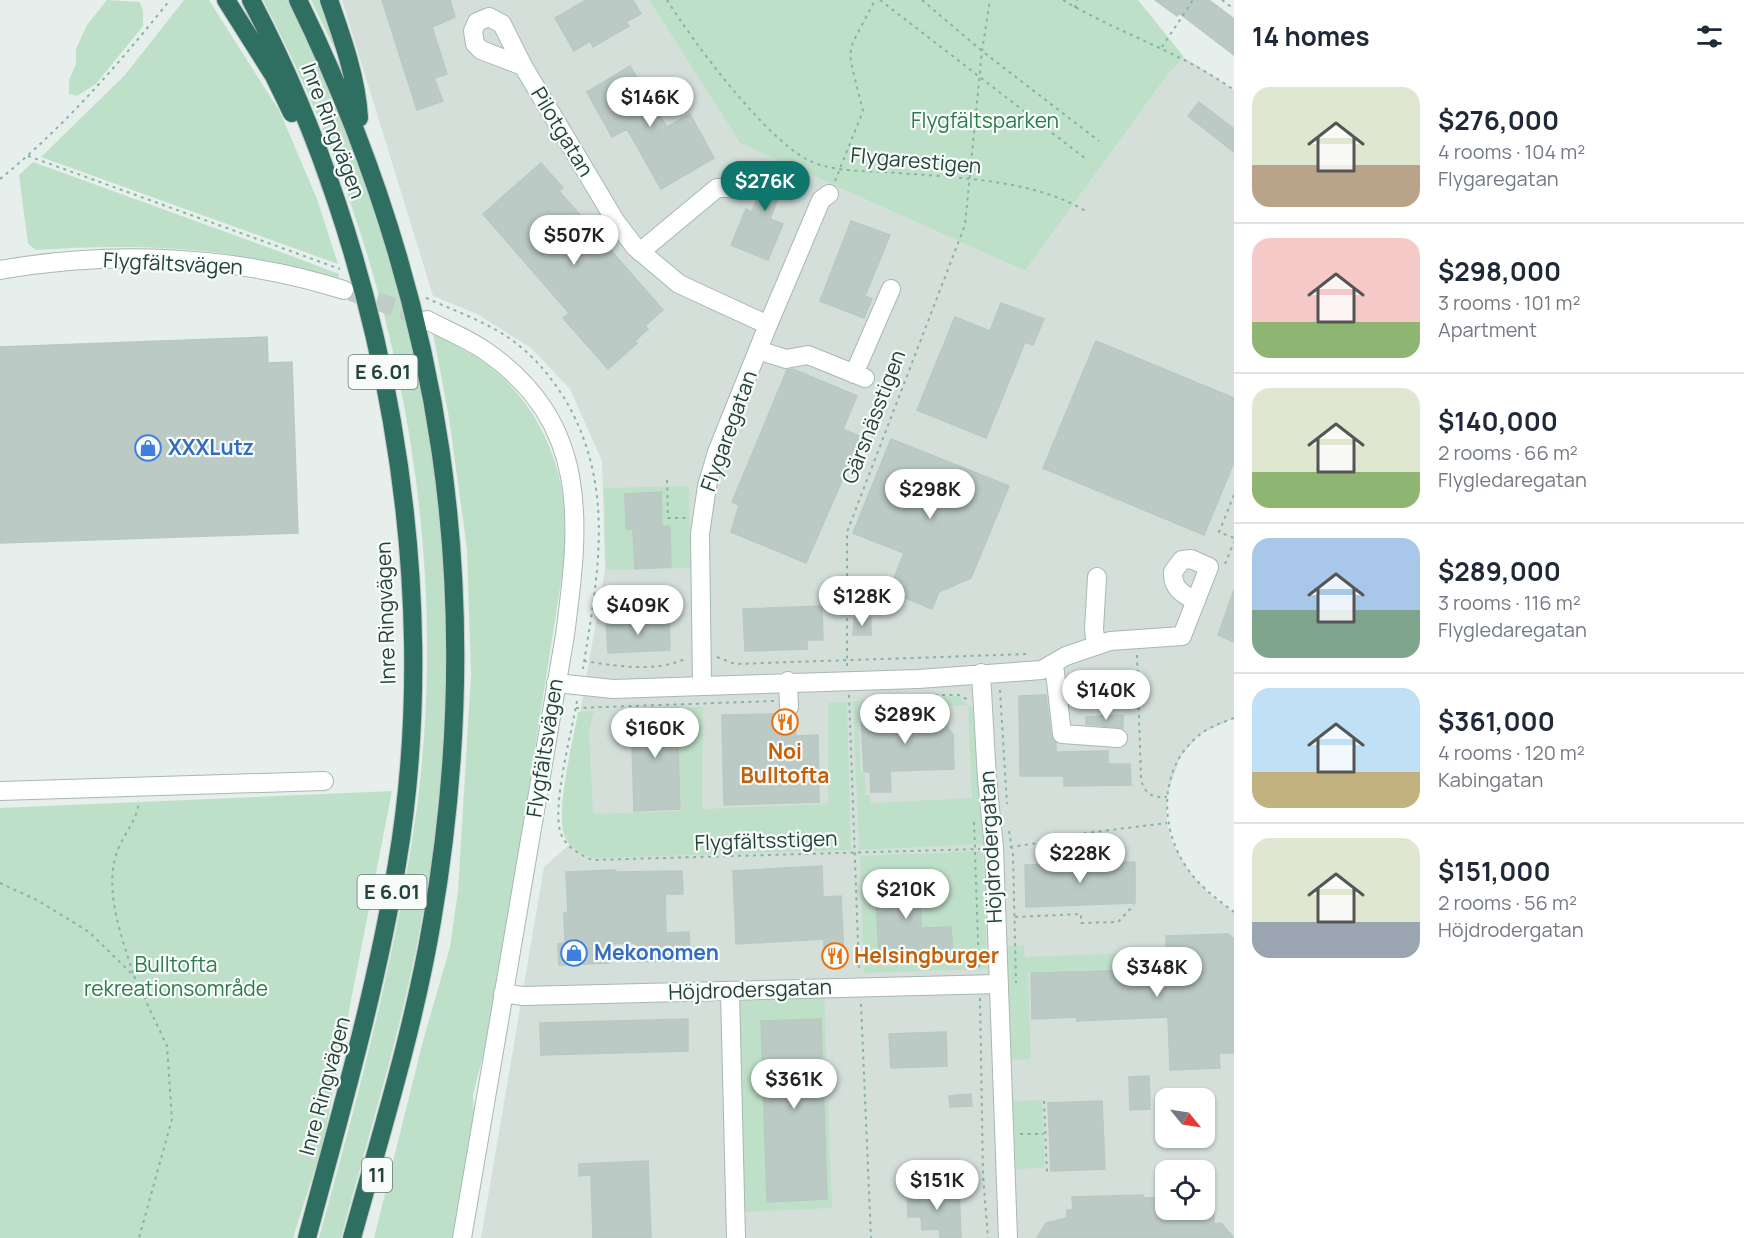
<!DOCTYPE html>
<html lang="en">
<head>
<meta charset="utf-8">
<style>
	:root { --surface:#fff; --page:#f6f6f7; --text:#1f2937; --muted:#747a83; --line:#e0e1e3; --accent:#0f766e }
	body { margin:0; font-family:Manrope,sans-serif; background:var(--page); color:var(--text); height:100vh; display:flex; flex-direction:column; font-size:22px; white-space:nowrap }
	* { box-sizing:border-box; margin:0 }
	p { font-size:20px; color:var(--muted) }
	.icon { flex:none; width:33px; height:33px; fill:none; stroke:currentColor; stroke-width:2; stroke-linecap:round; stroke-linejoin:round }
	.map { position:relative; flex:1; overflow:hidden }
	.details { display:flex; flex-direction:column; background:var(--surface); width:510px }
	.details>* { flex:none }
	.needle { width:39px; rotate:120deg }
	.fabs { position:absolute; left:1155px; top:1088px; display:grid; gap:12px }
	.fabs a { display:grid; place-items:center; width:60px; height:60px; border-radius:12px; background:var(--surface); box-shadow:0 2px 4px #0004; font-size:30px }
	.price { position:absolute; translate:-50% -51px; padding:0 14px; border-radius:21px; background:#fff; color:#222; font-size:20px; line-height:39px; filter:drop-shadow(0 2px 3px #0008) }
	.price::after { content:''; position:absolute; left:50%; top:36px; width:18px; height:14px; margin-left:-9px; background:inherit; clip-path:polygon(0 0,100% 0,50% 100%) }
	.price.on { background:var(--accent); color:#fff }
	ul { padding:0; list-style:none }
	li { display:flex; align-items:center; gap:18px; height:150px; padding:0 18px }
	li+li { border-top:2px solid var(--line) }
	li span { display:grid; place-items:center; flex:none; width:168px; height:120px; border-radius:18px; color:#555 }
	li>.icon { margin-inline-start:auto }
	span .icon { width:72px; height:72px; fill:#fffc; stroke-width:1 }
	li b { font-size:26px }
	h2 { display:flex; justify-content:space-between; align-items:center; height:72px; padding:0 18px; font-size:26px }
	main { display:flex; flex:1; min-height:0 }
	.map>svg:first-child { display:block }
	.built { fill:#d4dfda; fill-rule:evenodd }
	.green { fill:#bfe0c8 }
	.building { fill:#bbcac4; stroke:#b8c9c2; stroke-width:1.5 }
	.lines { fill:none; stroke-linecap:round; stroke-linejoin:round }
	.minor-tunnel { stroke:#bfccc8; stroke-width:18; stroke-dasharray:18 9; stroke-linecap:butt }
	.minor-casing { stroke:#a8b8b2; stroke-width:20 }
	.highway-casing { stroke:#c2cac8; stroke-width:20 }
	.path { stroke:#86b3a5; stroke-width:2; stroke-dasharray:3 4.5; stroke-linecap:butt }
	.minor { stroke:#fff; stroke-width:18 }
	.highway { stroke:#2f6f62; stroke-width:18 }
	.labels { text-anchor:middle; stroke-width:4.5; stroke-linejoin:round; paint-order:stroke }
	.shield { fill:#f7fbf9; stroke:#637a73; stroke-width:1.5 }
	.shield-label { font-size:20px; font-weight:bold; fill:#24423a }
	.park-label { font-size:21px; fill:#2d7a4b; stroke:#f7fbf9 }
	.street-label { font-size:21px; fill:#24423a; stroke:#f7fbf9 }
	.shop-label { font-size:21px; font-weight:bold; fill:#366cbe; stroke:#f7fbf9; text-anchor:start }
	.food-label { font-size:21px; font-weight:bold; fill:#c56008; stroke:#f7fbf9 }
</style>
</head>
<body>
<main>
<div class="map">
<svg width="1234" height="1238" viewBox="0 0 1234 1238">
	<rect width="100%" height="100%" fill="#e6efeb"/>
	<path class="built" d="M342 0H649L740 143 1025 271 1166 77 1184 57 1234 90V718L1199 735 1180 757 1167 796V823L1172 842 1188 870 1206 891 1234 913V1238H481L544 867 569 845 564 804 605 570 602 461 570 389 531 348 477 314 433 296ZM1166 1098H1204V1137H1166ZM1166 1170H1204V1209H1166Z"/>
	<path class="green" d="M107 0 140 2 143 11V26L96 84 77 96 69 94V80L76 64V49L87 25Z
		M184 0H209L280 112 317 199 338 264 41 157 125 75Z
		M263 0H287L293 11C310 47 329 83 344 120 444 378 471 646 422 918 403 1026 369 1132 341 1238H319C358 1096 397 953 417 807 453 532 391 244 263 0Z
		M311 0H322L343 66Z
		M649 0H1138L1184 57 1166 77 1025 271 740 143Z
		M33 162 297 258 339 274 338 278C312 272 287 265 261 260 187 245 111 245 36 250L28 244 19 175Z
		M433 333C450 343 469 351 485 363 545 408 569 477 566 550L519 851 484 1052 473 1095 474 1120 453 1238H374L423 1041 450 947 458 891 471 676 467 549 449 418Z
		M689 486 691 568 606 570 604 488Z
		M959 696 967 705 858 711 861 774H865L866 795H870L871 803 972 798 968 707 978 706 984 844 859 850 853 701Z
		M847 702 851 850 594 858C584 855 573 850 567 841 552 820 574 739 578 712L594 711 589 731 593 814 681 811 678 708 703 707 702 809 828 804V703Z
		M392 791 323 1144 293 1238H0V808Z
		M983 851 987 969 864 973 860 856Z
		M1024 945 1025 957 1164 952V967L1028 972 1031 1059 1010 1060 1007 946Z
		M824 992 832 1208 739 1212 733 995Z
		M1042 1100 1045 1168 1016 1169 1013 1101Z"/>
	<path class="building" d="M382 0H450L455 17 432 27 447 74 434 78 443 101 417 110Z
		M586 0H633L641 14 626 22 629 26 593 47 590 41 574 51 555 18Z
		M1155 0H1209L1234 19V55L1179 13 1177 16Z
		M630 66 667 127 690 114 714 158 661 189 627 129 612 137 587 92Z
		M1199 102 1234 129V152L1188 116Z
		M541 163 563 188 559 191 663 310 645 326 648 329 635 341 637 343 608 369 563 318 569 313 483 214Z
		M764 163 804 179 796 197 781 191 770 219 783 224 768 260 731 245 746 209 752 212 762 186 755 184Z
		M851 221 890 235 865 296 872 299 864 318 820 301Z
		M1001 303 1044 319 1033 345 1025 342 986 438 917 410 955 317 990 331Z
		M267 337 268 363 292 362 298 533 0 543V347Z
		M1096 341 1234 398V462L1204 535 1043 468Z
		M793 369 857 396 843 429 861 437 806 563 731 532 739 505 732 502 787 370Z
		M891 439 1009 486 971 578 939 592 932 609 889 591 904 553 853 533Z
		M661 492 662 527 670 526 671 567 635 569 633 529H626L625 494Z
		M1234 590V642L1218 635Z
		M822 606 823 640H807V649L745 651 743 609Z
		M854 618H871V635H853Z
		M669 619 670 650 608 653 606 622Z
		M1046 695 1051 735 1056 743V752L1108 751V764H1130L1131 785 1064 786V776H1020L1019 696Z
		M677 708 680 809 634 811 631 709Z
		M948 712V729L953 734 954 769 890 771 891 792H871L870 772H864L861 715Z
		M780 714 789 718 795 716 796 736 818 735 819 802 724 805 722 715Z
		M1123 715V728L1086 724V717Z
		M1135 862V903L1026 907 1025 865Z
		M822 866 823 897 841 896 844 957 824 958V939L736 944 733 871Z
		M615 870V872L682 871 683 894H665L666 933 689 932 690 961 636 962 635 943 608 944 609 963 559 965 558 944 565 943 564 913H568L566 872Z
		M920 873 921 928 951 927 953 955 879 958 875 874Z
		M1228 934 1234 939V1053H1219L1220 1068 1170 1070 1168 1017 1077 1021V1017L1032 1019 1031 973 1167 969 1166 936Z
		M688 1019V1051L541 1055 540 1023Z
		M821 1019 827 1199 767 1202 761 1021Z
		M946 1032 947 1066 891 1068 889 1034Z
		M1149 1076 1150 1109 1130 1110 1129 1077Z
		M971 1094 972 1106 950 1107 949 1096Z
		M1102 1101 1105 1169 1051 1171 1048 1103Z
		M648 1161 651 1238H593L591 1175 579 1176V1164Z
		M959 1190 961 1238H940L939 1229 922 1230 921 1217H908L907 1192Z
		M1143 1195V1198L1166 1197V1209H1214V1224L1221 1223 1234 1238H1037L1046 1223 1067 1218V1210H1073L1072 1197Z"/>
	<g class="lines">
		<path class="minor-tunnel" d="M351 292 424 318"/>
		<g class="minor-casing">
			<path id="minor" d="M523 66 502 24 489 17 477 22 473 31 475 44 481 50 523 66 616 222 635 247 679 284 768 325
				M640 252 717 188H731
				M0 270C113 250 234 255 344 290
				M427 320C446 330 466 338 484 350 591 423 580 522 565 635L462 1238
				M758 350 786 359 808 355 865 378
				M854 374 891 289
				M1096 646 1094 629 1097 577
				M1052 664 1055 672 1062 734 1118 738
				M981 673 987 779 994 848 1008 1238
				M788 681 789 707
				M556 683 613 689 918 679 1042 670 1066 656 1110 641 1182 636 1209 567 1191 559 1182 560 1173 572C1172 588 1182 594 1196 601
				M702 685 700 534 707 486 717 452 768 325 821 200 829 194
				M0 791 324 781
				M730 992 736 1238
				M503 993 523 996 998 984"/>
		</g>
		<g class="highway-casing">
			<path id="highway" d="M226 0 274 76 292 113
				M251 0C384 253 445 582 397 864 376 991 340 1114 307 1238
				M298 0C443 297 488 595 432 921 414 1028 381 1133 352 1238
				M329 0C342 37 357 79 359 118"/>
		</g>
		<path class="path" d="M667 0C694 43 764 137 808 160 830 171 859 171 884 172 946 177 1034 178 1087 212
			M880 0 1086 159
			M922 0 982 51 1099 141
			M1063 0C1120 34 1179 51 1234 90
			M1222 0 1234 9
			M1075 8 1077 0
			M1162 47 1193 0
			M28 156 340 269
			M0 179C64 127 118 65 170 0
			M835 181 863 111 853 71 850 55 853 42 875 0
			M426 298C453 310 484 321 509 338 535 356 556 382 571 410 615 495 597 579 583 669
			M667 480 668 518H687
			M1234 495 1219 532 1234 538
			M1225 564 1234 542
			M1137 655 1141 779C1144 794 1153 798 1167 797
			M717 657 735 664 1028 654
			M584 661C617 666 656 673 687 658
			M847 666V532L965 225 982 51 990 0
			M1000 690 1007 804
			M849 695 859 971
			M927 695H959L968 700
			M885 696 900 710 913 708 923 695
			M577 701C572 731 551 808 561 834 566 847 579 854 592 860L980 849
			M576 708 774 701
			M1234 718C1221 723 1208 727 1197 737 1158 770 1160 829 1187 868 1199 886 1217 899 1234 912
			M974 822 979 969
			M1009 831 1013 855 1016 983
			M1010 847 1052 841 1078 834 1167 823
			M0 883 37 900 89 932 134 976 167 1046 172 1119 139 1238
			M1015 917 1081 914V923L1118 922 1134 905
			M133 973C121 935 102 886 119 847 127 829 136 822 139 801
			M980 998 983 1175 988 1238
			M861 1004 871 1238
			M1044 1101 1047 1174
			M1020 1134H1044"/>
		<use href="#minor" class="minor"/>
		<use href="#highway" class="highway"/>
	</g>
	<defs>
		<g id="shop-ring" transform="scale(1.35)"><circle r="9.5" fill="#f7fbf9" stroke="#3f7fe0" stroke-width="1.5"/><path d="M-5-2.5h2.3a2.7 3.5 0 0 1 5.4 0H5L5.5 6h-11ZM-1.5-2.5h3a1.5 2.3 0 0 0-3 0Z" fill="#3f7fe0"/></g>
		<g id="restaurant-ring" transform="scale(1.35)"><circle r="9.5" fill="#f7fbf9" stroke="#e8710a" stroke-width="1.5"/><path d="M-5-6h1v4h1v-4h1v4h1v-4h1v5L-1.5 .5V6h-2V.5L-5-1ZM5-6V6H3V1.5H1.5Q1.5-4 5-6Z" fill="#e8710a"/></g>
	</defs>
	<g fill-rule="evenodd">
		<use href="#shop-ring" x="148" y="448"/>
		<use href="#restaurant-ring" x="785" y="722"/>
		<use href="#shop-ring" x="574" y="953"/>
		<use href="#restaurant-ring" x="835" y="956"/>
	</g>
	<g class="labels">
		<g class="shield">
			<rect x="348.5" y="355" width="69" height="34" rx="4.5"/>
			<rect x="357.5" y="875" width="69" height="34" rx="4.5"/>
			<rect x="362" y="1158" width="30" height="34" rx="4.5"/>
		</g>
		<g class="shield-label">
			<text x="383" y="379">E 6.01</text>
			<text x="392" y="899">E 6.01</text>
			<text x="377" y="1182">11</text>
		</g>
		<g class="park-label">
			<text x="985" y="128">Flygfältsparken</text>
			<text x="176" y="972">Bulltofta<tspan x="176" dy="24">rekreationsområde</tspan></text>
		</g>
		<g class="street-label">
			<text transform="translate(333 131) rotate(69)" y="7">Inre Ringvägen</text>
			<text transform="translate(562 132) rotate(59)" y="7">Pilotgatan</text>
			<text transform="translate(916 161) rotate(5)" y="7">Flygarestigen</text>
			<text transform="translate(173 264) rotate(3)" y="7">Flygfältsvägen</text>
			<text transform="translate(874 417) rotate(-69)" y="7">Gärsnässtigen</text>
			<text transform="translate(729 431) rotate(-70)" y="7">Flygaregatan</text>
			<text transform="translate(386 613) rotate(-92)" y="7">Inre Ringvägen</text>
			<text transform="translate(545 748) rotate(-81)" y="7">Flygfältsvägen</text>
			<text transform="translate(766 841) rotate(-2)" y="7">Flygfältsstigen</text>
			<text transform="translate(991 847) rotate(-93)" y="7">Höjdrodergatan</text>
			<text transform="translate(750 990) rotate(-2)" y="7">Höjdrodersgatan</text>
			<text transform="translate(325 1086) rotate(-75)" y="7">Inre Ringvägen</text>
		</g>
		<g class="shop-label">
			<text x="168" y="455">XXXLutz</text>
			<text x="594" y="960">Mekonomen</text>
		</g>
		<g class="food-label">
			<text x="785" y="759">Noi<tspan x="785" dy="24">Bulltofta</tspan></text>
			<text x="854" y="963" text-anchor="start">Helsingburger</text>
		</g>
	</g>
</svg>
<div class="fabs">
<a><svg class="needle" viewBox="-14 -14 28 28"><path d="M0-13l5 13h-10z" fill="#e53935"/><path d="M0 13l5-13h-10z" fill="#747a83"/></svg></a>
<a><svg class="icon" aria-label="locate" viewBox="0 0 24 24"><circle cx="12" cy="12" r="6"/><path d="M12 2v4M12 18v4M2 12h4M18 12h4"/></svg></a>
</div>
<b class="price" style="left:650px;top:128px">$146K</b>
<b class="price on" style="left:765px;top:212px">$276K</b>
<b class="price" style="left:574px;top:266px">$507K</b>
<b class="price" style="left:930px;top:520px">$298K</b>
<b class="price" style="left:862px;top:627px">$128K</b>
<b class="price" style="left:638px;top:636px">$409K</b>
<b class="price" style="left:1106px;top:721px">$140K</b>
<b class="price" style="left:905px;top:745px">$289K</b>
<b class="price" style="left:655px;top:759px">$160K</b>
<b class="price" style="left:1080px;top:884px">$228K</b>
<b class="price" style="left:906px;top:920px">$210K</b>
<b class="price" style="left:1157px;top:998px">$348K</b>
<b class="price" style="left:794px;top:1110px">$361K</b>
<b class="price" style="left:937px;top:1211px">$151K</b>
</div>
<section class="details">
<h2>14 homes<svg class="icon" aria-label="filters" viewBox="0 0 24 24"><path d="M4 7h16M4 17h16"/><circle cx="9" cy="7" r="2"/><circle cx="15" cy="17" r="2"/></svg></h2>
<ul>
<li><span style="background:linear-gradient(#dfe7d0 65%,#b9a48a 0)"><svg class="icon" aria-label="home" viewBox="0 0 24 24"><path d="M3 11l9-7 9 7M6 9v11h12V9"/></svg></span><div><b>$276,000</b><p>4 rooms · 104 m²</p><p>Flygaregatan</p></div></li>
<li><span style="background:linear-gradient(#f6c9c9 70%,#8fb573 0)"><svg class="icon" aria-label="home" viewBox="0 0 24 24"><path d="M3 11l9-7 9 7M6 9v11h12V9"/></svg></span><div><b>$298,000</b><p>3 rooms · 101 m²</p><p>Apartment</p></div></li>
<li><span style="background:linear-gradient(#dfe7d0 70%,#8fb573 0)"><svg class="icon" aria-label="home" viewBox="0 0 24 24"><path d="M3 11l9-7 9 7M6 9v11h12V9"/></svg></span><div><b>$140,000</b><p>2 rooms · 66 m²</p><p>Flygledaregatan</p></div></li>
<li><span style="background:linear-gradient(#a9c7e8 60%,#7fa58c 0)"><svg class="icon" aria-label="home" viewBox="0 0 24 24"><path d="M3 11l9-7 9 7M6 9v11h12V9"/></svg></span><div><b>$289,000</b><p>3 rooms · 116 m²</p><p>Flygledaregatan</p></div></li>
<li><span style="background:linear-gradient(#bfe0f5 70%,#c2b280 0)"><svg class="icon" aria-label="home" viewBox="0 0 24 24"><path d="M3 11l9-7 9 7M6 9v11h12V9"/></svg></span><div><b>$361,000</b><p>4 rooms · 120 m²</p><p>Kabingatan</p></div></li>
<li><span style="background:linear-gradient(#dfe7d0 70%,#9aa5b1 0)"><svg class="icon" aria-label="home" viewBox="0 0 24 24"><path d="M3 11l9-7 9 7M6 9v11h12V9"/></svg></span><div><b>$151,000</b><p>2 rooms · 56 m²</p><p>Höjdrodergatan</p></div></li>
</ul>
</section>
</main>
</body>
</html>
